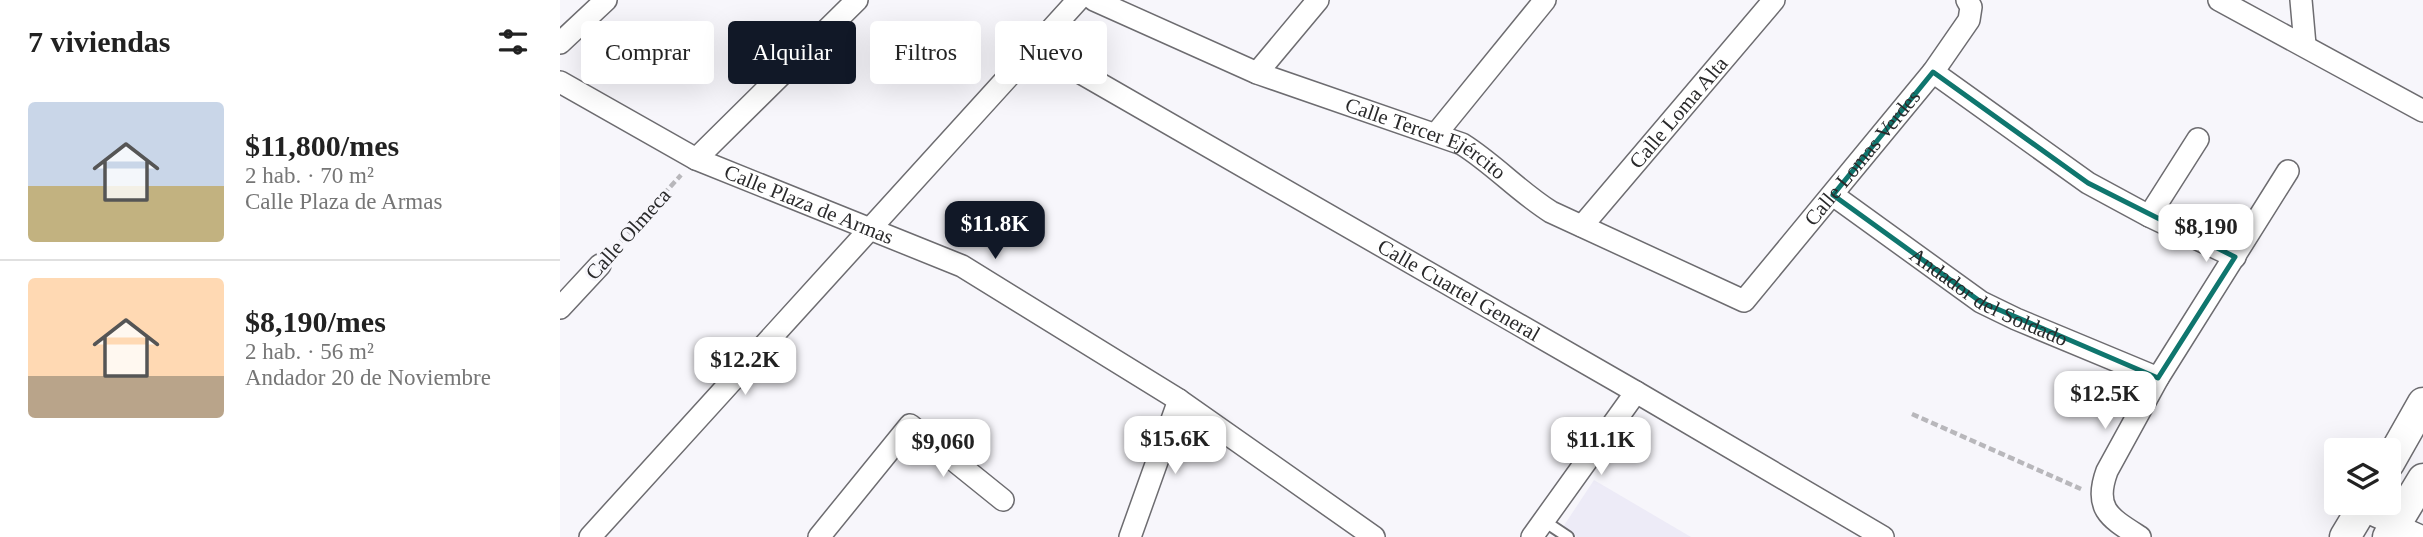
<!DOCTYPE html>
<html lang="es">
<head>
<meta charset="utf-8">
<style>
	:root { --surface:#fff; --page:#f2f2f2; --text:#222; --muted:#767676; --line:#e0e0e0; --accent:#111827 }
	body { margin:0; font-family:"Times New Roman",serif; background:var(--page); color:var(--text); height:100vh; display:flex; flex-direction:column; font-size:26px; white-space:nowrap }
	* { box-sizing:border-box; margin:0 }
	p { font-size:23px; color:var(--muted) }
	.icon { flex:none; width:38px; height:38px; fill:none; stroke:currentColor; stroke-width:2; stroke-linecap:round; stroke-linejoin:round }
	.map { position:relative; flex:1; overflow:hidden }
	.details { display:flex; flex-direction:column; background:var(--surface); width:560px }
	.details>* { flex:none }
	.banner { position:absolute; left:21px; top:21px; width:665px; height:63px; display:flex; gap:14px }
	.fabs { position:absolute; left:1764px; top:438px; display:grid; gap:14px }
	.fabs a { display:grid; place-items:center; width:77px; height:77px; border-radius:7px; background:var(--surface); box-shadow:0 7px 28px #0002; font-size:35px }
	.price { position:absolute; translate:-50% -60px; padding:0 16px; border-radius:14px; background:#fff; color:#222; font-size:23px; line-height:46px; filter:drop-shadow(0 2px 4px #0008) }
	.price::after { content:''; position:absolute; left:50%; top:42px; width:21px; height:16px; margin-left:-10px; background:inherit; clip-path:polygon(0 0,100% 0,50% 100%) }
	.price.active { background:var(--accent); color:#fff }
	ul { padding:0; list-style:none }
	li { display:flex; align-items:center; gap:21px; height:175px; padding:0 28px }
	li+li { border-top:2px solid var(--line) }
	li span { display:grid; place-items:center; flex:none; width:196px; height:140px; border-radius:7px; color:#555 }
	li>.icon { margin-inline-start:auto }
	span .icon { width:84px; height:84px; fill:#fffc; stroke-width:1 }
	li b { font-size:30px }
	h2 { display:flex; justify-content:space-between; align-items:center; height:84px; padding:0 28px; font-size:30px }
	.tag { padding:0 24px; border-radius:7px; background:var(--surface); box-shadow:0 7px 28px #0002; font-size:24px; line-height:63px }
	.tag.active { background:var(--accent); color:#fff }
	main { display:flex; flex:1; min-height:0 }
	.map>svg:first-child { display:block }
	.built { fill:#edebf7 }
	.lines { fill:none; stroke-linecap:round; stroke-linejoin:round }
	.lane-casing { stroke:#6d6c70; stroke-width:14 }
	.street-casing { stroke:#6d6c70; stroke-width:24 }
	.secondary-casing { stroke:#6d6c70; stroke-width:33 }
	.path { stroke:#b8b7bb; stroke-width:4.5; stroke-dasharray:7 3.5; stroke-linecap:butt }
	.lane { stroke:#fff; stroke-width:10 }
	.street { stroke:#fff; stroke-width:21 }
	.secondary { stroke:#fff; stroke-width:30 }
	.marked { fill:none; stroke:#0f766e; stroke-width:5; stroke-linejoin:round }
	.labels { text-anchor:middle; stroke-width:6; stroke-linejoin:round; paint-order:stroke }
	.street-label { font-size:21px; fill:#2a2a2b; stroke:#f7f6fb }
</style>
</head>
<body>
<main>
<section class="details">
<h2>7 viviendas<svg class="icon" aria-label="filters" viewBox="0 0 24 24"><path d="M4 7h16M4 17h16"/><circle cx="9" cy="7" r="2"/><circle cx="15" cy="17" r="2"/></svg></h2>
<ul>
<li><span style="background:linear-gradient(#c9d6e8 60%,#c2b280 0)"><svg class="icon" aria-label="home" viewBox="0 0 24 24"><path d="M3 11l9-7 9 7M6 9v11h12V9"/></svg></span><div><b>$11,800/mes</b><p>2 hab. · 70 m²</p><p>Calle Plaza de Armas</p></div></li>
<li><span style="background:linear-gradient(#ffd9b3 70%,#b9a48a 0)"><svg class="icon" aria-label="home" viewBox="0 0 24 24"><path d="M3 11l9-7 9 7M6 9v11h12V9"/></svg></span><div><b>$8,190/mes</b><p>2 hab. · 56 m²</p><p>Andador 20 de Noviembre</p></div></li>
</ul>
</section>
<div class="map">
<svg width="1863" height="537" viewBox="0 0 1863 537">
	<rect width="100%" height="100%" fill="#f7f6fb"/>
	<path class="built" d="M1034 480 1131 537H1017L1003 527Z"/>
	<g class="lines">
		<g class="lane-casing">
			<path id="lane" d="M984 521 1008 537"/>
		</g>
		<g class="street-casing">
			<g id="street">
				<path id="s1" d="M534 0 697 73 902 144C934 164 959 192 991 212L1184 301 1373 72 1409 20 1411 7 1407 0"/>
				<path d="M1659 0 1863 111"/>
				<path d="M1741 0 1745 45"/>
				<path d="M0 43 46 0"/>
				<path id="s2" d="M474 46 1076 392 1323 537"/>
				<path d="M1373 72 1528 183 1589 216 1675 257"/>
				<path d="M697 73 758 0"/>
				<path id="s3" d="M0 82 136 159 402 266 619 400 814 537"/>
				<path d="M876 134 985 0"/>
				<path d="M136 159 297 0"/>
				<path id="s4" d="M1273 195 1421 302 1456 319 1598 378"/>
				<path d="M1589 216 1638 139"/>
				<path id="s5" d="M1022 226 1214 0"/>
				<path d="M0 308 40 265"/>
				<path d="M1802 510 1863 537"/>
				<path d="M30 537 518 0"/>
				<path d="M259 537 350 425 443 500"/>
				<path d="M570 537 619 400"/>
				<path d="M972 537 1076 392"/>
				<path d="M1580 537C1550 518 1533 509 1547 471L1598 378 1728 171"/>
			</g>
		</g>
		<g class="secondary-casing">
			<path id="secondary" d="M1829 463 1863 403
				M1785 537 1806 502
				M1828 537 1863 479"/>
		</g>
		<path class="path" d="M54 249 121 175
			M1352 414 1521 489"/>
		<use href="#lane" class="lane"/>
		<use href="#street" class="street"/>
		<use href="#secondary" class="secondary"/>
	</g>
	<path class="marked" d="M1373 72 1528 183 1675 257 1598 378 1421 302 1273 195Z"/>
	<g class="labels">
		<g class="street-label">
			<text dy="7" stroke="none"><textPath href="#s5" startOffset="149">Calle Loma Alta</textPath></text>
			<text dy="7" stroke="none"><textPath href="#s1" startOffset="360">Calle Tercer Ejército</textPath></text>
			<text dy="7" stroke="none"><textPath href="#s1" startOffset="906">Calle Lomas Verdes</textPath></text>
			<text dy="7" stroke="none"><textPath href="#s3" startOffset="278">Calle Plaza de Armas</textPath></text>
			<text transform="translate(68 234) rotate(-48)" y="7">Calle Olmeca</text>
			<text dy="7" stroke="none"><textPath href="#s2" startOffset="490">Calle Cuartel General</textPath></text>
			<text dy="7" stroke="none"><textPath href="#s4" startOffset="187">Andador del Soldado</textPath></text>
		</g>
	</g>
</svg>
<div class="fabs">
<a><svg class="icon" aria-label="layers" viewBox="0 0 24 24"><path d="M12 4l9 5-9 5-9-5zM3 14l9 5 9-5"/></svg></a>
</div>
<b class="price active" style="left:435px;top:261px">$11.8K</b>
<b class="price" style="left:1646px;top:264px">$8,190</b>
<b class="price" style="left:185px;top:397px">$12.2K</b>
<b class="price" style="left:1545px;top:431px">$12.5K</b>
<b class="price" style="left:615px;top:476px">$15.6K</b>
<b class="price" style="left:1041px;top:477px">$11.1K</b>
<b class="price" style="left:383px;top:479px">$9,060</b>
<div class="banner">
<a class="tag">Comprar</a>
<a class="tag active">Alquilar</a>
<a class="tag">Filtros</a>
<a class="tag">Nuevo</a>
</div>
</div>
</main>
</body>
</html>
